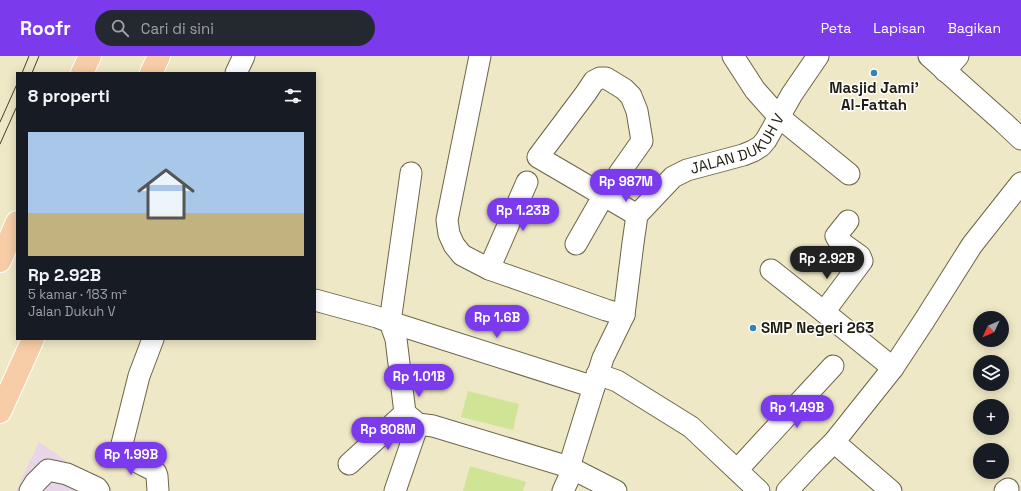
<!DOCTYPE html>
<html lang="id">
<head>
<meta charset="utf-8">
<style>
	:root { --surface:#171b24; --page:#242831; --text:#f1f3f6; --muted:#9ea1a6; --line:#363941; --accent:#7c3aed }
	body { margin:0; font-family:"Space Grotesk",sans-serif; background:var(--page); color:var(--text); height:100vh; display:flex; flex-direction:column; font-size:15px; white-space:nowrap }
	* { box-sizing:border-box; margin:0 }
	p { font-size:13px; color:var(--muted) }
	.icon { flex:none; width:22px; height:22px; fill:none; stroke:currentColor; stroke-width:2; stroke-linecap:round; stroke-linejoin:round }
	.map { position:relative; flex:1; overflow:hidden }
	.sheet { position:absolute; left:16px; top:16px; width:300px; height:268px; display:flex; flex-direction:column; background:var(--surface); border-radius:0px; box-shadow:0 2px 10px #0003 }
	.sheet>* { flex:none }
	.needle { width:26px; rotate:226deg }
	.controls { position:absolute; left:973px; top:255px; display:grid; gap:8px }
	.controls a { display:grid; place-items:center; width:36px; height:36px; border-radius:50%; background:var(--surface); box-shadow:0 2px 10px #0003; font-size:20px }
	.price { position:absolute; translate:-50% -34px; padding:0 9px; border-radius:14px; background:var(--accent); color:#fff; font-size:13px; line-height:26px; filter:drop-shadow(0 1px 2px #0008) }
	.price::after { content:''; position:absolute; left:50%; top:24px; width:12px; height:9px; margin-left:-6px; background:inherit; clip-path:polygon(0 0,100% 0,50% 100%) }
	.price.current { background:#222; color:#fff }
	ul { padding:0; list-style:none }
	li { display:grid; align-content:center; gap:8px; height:212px; padding:0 12px }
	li+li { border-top:1px solid var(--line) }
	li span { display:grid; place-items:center; height:124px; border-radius:0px; color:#555 }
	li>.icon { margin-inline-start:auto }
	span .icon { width:72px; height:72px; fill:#fffc; stroke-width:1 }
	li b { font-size:17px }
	h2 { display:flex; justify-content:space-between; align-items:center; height:48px; padding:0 12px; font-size:17px }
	header { display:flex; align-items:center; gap:24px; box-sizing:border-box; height:56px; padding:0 20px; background:var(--accent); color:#fff }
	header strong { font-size:19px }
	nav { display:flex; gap:22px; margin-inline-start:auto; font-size:14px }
	.search { width:280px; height:36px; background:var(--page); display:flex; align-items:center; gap:10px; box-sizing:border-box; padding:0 14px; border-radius:22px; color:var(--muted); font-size:15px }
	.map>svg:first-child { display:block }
	.commercial { fill:#e8d6e8 }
	.green { fill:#cfe495 }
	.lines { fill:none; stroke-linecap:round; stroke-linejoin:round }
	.minor-casing { stroke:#6c6548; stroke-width:23 }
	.highway-casing { stroke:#fff; stroke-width:24 }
	.minor { stroke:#fff; stroke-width:21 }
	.highway { stroke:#f6cda7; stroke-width:22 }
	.tram { stroke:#413f2e; stroke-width:1 }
	.poi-dot { fill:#3682b5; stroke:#fff; stroke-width:1.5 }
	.labels { text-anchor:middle; stroke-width:3; stroke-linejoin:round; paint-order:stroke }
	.poi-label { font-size:15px; font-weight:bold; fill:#201e11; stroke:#fff }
	.street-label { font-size:15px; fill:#201e11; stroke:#fff }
</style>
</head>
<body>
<header>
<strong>Roofr</strong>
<div class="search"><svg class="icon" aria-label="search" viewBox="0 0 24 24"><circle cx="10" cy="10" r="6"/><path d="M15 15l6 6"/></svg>Cari di sini</div>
<nav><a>Peta</a><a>Lapisan</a><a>Bagikan</a></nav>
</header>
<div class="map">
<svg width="1021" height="435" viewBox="0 0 1021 435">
	<rect width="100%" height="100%" fill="#eee8c6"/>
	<path class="commercial" d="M39 386 109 435H16Z"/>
	<path class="green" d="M468 335 519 348 513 374 461 361Z
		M470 410 526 426 523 435H463Z"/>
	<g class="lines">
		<g class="minor-casing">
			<g id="minor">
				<path d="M480 0 447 164 449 178 454 189 462 199 489 213 606 254 624 259"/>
				<path d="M733 0 755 34 779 61 849 118"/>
				<path d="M929 0 1003 66 1021 83"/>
				<path d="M945 15 958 0"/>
				<path d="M236 17 244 0"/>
				<path d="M411 117 390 266 594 331"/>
				<path d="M576 188 604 139 642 85 637 55 631 40 624 33 606 22H600L594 25 586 37 538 101 637 159"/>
				<path d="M489 213 527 126"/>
				<path d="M771 214 824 256 893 312"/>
				<path d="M315 244 377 261 390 266 396 283 405 357 418 368 433 370 569 411 573 413"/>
				<path d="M824 256 862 205 860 200 839 185 836 180 848 165"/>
				<path d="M153 283 139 320 122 388C126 403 140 407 153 414L156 417 157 420 158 435"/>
				<path d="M597 318 617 325 691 371 759 435"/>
				<path d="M834 386 891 435"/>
				<path d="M349 408 405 357"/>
				<path id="s1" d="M569 411 603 302 624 259 633 187 637 159 673 121 687 114 743 99 753 95 761 90 766 84 792 38 818 0"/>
				<path d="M737 414 833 310"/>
				<path d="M30 435 35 427 48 414 67 418 97 432 99 435"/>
				<path d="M395 435 418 368"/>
				<path d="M563 435 573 413 616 435"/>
				<path d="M787 435 816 404 834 386 893 312 924 265 972 189 1021 127"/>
				<path d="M1005 435 1008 433"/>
			</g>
		</g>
		<g class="highway-casing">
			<path id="highway" d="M82 17 90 0
				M151 17 159 0
				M0 205 17 166
				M0 356 33 283"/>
		</g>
		<use href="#minor" class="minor"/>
		<use href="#highway" class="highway"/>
		<path class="tram" d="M22 17 29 0
			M32 17 39 0
			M0 66 17 28
			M0 88 17 50"/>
	</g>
	<g class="poi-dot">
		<circle cx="874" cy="17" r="4"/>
		<circle cx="753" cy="272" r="4"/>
	</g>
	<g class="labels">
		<g class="poi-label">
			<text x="874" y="37">Masjid Jami'<tspan x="874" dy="17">Al-Fattah</tspan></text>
			<text x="761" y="277" text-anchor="start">SMP Negeri 263</text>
		</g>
		<g class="street-label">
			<text dy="5" stroke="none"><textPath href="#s1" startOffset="390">JALAN DUKUH V</textPath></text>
		</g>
	</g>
</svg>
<div class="controls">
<a><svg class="needle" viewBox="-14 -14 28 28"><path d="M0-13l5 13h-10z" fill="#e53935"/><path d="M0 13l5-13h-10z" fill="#9ea1a6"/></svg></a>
<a><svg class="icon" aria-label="layers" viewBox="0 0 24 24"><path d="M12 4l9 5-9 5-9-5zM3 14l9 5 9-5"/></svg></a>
<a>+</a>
<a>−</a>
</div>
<b class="price" style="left:626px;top:147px">Rp 987M</b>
<b class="price" style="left:523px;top:176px">Rp 1.23B</b>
<b class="price current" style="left:827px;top:224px">Rp 2.92B</b>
<b class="price" style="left:497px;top:283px">Rp 1.6B</b>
<b class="price" style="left:419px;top:342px">Rp 1.01B</b>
<b class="price" style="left:797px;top:373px">Rp 1.49B</b>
<b class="price" style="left:388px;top:395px">Rp 808M</b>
<b class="price" style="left:131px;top:420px">Rp 1.99B</b>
<section class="sheet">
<h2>8 properti<svg class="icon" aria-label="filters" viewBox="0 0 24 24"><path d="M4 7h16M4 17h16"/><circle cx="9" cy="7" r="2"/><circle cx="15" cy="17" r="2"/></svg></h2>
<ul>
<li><span style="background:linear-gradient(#a9c7e8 65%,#c2b280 0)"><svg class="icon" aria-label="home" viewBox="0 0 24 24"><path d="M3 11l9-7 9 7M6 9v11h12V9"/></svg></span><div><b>Rp 2.92B</b><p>5 kamar · 183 m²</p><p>Jalan Dukuh V</p></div></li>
</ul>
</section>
</div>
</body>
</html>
